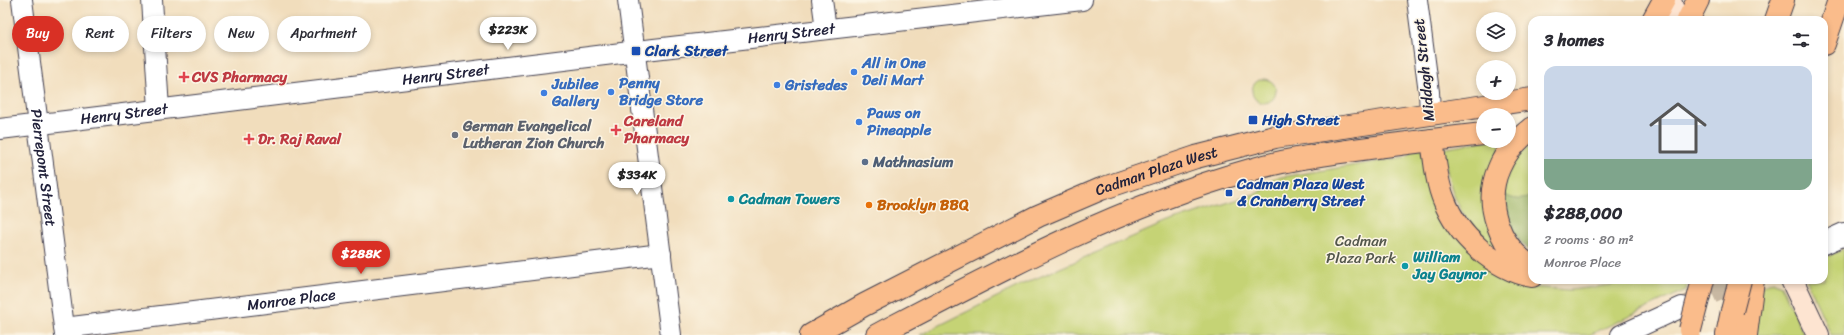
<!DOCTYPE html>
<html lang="en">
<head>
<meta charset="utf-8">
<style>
	:root { --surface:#fff; --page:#f7f7f7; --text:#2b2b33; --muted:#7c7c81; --accent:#d93025 }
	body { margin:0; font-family:Sriracha,sans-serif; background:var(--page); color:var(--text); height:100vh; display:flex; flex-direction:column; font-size:15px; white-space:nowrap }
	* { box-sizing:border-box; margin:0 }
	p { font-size:13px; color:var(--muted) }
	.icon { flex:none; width:22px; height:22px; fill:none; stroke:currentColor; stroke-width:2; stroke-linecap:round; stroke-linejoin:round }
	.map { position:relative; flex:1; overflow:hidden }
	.panel { position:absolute; left:1528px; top:16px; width:300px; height:268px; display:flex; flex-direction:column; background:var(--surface); border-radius:12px; box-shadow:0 2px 6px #0003 }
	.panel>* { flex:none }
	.banner { position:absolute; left:12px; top:16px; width:380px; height:36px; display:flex; gap:8px }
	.buttons { position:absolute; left:1476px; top:12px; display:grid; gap:8px }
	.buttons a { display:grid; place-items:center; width:40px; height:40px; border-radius:50%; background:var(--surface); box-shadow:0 2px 6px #0003; font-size:20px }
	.price { position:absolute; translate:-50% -34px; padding:0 9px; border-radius:14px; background:#fff; color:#222; font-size:13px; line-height:26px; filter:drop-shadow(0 1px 2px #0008) }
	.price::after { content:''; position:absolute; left:50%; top:24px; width:12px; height:9px; margin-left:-6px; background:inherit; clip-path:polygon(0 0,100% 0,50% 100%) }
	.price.active { background:var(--accent); color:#fff }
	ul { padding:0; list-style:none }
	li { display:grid; align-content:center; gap:8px; height:212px; padding:0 16px }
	li span { display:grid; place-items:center; height:124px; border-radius:12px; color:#555 }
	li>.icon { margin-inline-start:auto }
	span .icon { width:72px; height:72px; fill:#fffc; stroke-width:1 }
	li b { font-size:17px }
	h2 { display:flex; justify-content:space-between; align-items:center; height:48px; padding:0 16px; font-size:17px }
	.chip { padding:0 14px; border-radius:18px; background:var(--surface); box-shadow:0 2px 6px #0003; font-size:14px; line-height:36px }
	.chip.active { background:var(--accent); color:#fff }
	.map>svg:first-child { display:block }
	.green { fill:#c5d375; stroke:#747a58 }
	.forest { fill:#9cb566; stroke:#5f6c50 }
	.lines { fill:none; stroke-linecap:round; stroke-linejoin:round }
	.minor-tunnel { stroke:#c8b8a2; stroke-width:20; stroke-dasharray:20 10; stroke-linecap:butt }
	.minor-casing { stroke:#413e4e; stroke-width:22 }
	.tertiary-casing { stroke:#413e4e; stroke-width:24 }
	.secondary-casing { stroke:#413e4e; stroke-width:24 }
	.primary-casing { stroke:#413e4e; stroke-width:24 }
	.trunk-casing { stroke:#413e4e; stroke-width:24 }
	.motorway-casing { stroke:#413e4e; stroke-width:24 }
	.minor { stroke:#fff; stroke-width:20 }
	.tertiary { stroke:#fff; stroke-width:22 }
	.secondary { stroke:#fde4d1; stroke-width:22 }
	.primary { stroke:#fabc8b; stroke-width:22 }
	.trunk { stroke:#fabc8b; stroke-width:22 }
	.motorway { stroke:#fabc8b; stroke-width:22 }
	.trunk-bridge-casing { stroke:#413e4e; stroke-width:24; stroke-linecap:butt }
	.trunk-bridge { stroke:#fabc8b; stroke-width:22 }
	.transit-dot { fill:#1a4fb4; stroke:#fcf5e5; stroke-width:1.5 }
	.shop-dot { fill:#3f7fe0; stroke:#fcf5e5; stroke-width:1.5 }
	.health-dot { fill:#e0444e; stroke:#fcf5e5; stroke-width:1.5 }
	.worship-dot { fill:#6b7280; stroke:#fcf5e5; stroke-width:1.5 }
	.service-dot { fill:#5c6f8a; stroke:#fcf5e5; stroke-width:1.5 }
	.culture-dot { fill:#0f9aa8; stroke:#fcf5e5; stroke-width:1.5 }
	.food-dot { fill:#e8710a; stroke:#fcf5e5; stroke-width:1.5 }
	.labels { text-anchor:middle; stroke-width:3; stroke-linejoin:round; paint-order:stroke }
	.street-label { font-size:15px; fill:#22223b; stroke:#fcf5e5 }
	.transit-label { font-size:15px; font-weight:bold; fill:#164399; stroke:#fcf5e5; text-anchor:start }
	.shop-label { font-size:15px; font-weight:bold; fill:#366cbe; stroke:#fcf5e5; text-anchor:start }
	.health-label { font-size:15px; font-weight:bold; fill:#be3a42; stroke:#fcf5e5; text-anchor:start }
	.worship-label { font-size:15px; font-weight:bold; fill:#5b616d; stroke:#fcf5e5; text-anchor:start }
	.service-label { font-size:15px; font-weight:bold; fill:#4e5e75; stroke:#fcf5e5; text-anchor:start }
	.culture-label { font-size:15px; font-weight:bold; fill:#0d838f; stroke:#fcf5e5; text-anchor:start }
	.food-label { font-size:15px; font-weight:bold; fill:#c56008; stroke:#fcf5e5; text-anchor:start }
	.park-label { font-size:15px; fill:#53574c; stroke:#fcf5e5 }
</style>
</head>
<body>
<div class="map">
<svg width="1844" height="335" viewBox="0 0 1844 335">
	<rect width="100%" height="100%" fill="#fcf5e5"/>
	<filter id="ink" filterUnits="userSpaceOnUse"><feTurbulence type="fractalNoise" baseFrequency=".025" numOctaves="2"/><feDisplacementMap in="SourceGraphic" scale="8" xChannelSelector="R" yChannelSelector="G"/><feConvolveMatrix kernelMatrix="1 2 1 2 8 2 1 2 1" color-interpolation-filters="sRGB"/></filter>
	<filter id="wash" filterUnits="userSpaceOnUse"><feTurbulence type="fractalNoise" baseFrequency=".012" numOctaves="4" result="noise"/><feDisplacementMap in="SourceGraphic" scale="16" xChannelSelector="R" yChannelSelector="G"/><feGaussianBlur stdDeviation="0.9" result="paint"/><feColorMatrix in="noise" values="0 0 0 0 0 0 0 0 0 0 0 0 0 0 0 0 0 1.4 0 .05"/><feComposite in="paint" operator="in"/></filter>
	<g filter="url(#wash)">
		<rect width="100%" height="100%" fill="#f1ddbc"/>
		<path class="green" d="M1252 91a12 12 0 1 1 24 0a12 12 0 1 1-24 0Z
			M1483 141H1499L1500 144 1497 248C1489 245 1483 238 1478 232 1454 206 1448 184 1444 150L1447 147Z
			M1532 144V252C1524 246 1521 238 1516 229 1513 222 1506 214 1505 207 1501 182 1511 158 1532 144Z
			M1422 147 1426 171 1510 280 1532 287 1570 290 1611 285 1625 280H1688L1686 290 1589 335H920L1023 284 1167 222 1258 193 1276 178 1406 157 1413 150Z
			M1844 249V335H1831L1806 280H1824V258Z
			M1773 281 1781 285 1804 335H1751L1758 288Z"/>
		<path class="forest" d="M1505 195C1513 200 1525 201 1532 195V252C1513 238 1506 219 1505 195Z"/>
	</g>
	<g filter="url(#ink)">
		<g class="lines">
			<path class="minor-tunnel" d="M1685 306 1742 280"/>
			<g class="minor-casing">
				<g id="minor">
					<path id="s1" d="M22 0 65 335"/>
					<path d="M152 0 159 109"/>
					<path d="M628 0 671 335"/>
					<path d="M822 0 826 29"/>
					<path d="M1417 0 1429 92 1430 113"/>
					<path id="s2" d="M0 129 654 49 1082 0"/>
					<path id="s3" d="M64 328 661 254"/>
					<path d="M1621 335 1682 307"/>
				</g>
			</g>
			<g class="tertiary-casing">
				<path id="tertiary" d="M1824 243 1844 234"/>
			</g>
			<g class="secondary-casing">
				<path id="secondary" d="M1670 0 1676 20
					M1792 280 1818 335"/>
			</g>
			<g class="primary-casing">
				<g id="primary">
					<path d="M1653 20 1664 0"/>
					<path d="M1688 20 1698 0"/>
					<path id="s4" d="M811 335 864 305 1038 216 1101 189 1196 157 1275 137 1532 99"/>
					<path d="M877 335C997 272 1118 207 1250 170 1284 160 1319 155 1354 150 1397 144 1440 139 1483 134"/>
				</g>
			</g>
			<g class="trunk-casing">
				<path id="trunk" d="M1776 20 1783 0
					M1824 44 1839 0
					M1532 128C1518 139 1506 151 1499 168 1483 204 1499 247 1532 267
					M1432 140C1435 160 1436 181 1444 200 1457 235 1494 269 1532 276
					M1727 335 1732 311"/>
			</g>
			<g class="motorway-casing">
				<path id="motorway" d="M1746 335 1753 280"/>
			</g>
			<use href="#minor" class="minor"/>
			<use href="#tertiary" class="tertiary"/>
			<use href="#secondary" class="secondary"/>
			<use href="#primary" class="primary"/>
			<use href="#trunk" class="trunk"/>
			<use href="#motorway" class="motorway"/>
			<g class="trunk-bridge-casing">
				<path id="trunk-bridge" d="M1732 311 1740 280
					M1690 330 1703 280"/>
			</g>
			<use href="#trunk-bridge" class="trunk-bridge"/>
		</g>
	</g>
	<g class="transit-dot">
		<rect x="631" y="46" width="10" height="10" rx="2"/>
		<rect x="1248" y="115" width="10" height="10" rx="2"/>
		<rect x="1225" y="189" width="8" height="8" rx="2"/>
	</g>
	<g class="shop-dot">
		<circle cx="854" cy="72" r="4"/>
		<circle cx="777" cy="85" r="4"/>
		<circle cx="611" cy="92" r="4"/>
		<circle cx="544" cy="93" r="4"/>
		<circle cx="859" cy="122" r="4"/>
	</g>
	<g class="health-dot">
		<path d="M182 71h4v4h4v4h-4v4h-4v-4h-4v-4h4z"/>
		<path d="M614 124h4v4h4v4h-4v4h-4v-4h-4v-4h4z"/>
		<path d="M247 133h4v4h4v4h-4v4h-4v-4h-4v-4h4z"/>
	</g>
	<circle class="worship-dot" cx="455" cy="135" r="4"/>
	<circle class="service-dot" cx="865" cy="162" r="4"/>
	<g class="culture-dot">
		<circle cx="731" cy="199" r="4"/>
		<circle cx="1405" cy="266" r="4"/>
	</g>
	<circle class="food-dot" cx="869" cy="205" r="4"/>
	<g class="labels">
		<g class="street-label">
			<text dy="5" stroke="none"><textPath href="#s2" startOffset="797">Henry Street</textPath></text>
			<text transform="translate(1424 70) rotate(-96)" y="5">Middagh Street</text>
			<text dy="5" stroke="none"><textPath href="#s2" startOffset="449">Henry Street</textPath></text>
			<text dy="5" stroke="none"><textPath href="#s2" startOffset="125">Henry Street</textPath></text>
			<text dy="5" stroke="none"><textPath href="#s1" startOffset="169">Pierrepont Street</textPath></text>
			<text dy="5" stroke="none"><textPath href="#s4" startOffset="383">Cadman Plaza West</textPath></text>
			<text dy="5" stroke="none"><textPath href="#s3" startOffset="229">Monroe Place</textPath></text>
		</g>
		<g class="transit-label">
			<text x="645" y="56">Clark Street</text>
			<text x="1262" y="125">High Street</text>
			<text x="1237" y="189">Cadman Plaza West<tspan x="1237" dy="17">&amp; Cranberry Street</tspan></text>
		</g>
		<g class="shop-label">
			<text x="862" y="68">All in One<tspan x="862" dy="17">Deli Mart</tspan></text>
			<text x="619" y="88">Penny<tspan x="619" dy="17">Bridge Store</tspan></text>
			<text x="552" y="89">Jubilee<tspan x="552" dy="17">Gallery</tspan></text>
			<text x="785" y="90">Gristedes</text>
			<text x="867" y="118">Paws on<tspan x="867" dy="17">Pineapple</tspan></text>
		</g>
		<g class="health-label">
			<text x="192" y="82">CVS Pharmacy</text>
			<text x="624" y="126">Careland<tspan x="624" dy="17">Pharmacy</tspan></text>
			<text x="258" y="144">Dr. Raj Raval</text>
		</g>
		<g class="worship-label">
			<text x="463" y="131">German Evangelical<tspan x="463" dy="17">Lutheran Zion Church</tspan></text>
		</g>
		<g class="service-label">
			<text x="873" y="167">Mathnasium</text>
		</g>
		<g class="culture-label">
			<text x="739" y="204">Cadman Towers</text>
			<text x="1413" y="262">William<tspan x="1413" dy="17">Jay Gaynor</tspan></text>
		</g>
		<g class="food-label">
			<text x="877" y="210">Brooklyn BBQ</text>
		</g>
		<g class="park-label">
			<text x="1361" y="246">Cadman<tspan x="1361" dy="17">Plaza Park</tspan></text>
		</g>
	</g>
</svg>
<div class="buttons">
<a><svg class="icon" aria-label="layers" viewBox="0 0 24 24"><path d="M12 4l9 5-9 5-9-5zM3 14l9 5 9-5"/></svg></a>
<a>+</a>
<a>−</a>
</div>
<b class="price" style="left:508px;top:51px">$223K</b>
<b class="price" style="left:637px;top:196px">$334K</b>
<b class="price active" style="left:361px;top:275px">$288K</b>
<div class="banner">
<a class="chip active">Buy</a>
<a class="chip">Rent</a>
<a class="chip">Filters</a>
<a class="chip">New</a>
<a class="chip">Apartment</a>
</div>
<section class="panel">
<h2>3 homes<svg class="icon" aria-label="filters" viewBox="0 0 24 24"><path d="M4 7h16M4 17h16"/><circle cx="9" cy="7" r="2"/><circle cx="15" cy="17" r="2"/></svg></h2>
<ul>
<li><span style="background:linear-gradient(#c9d6e8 75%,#7fa58c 0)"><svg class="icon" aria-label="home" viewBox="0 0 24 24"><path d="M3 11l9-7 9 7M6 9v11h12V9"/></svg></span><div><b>$288,000</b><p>2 rooms · 80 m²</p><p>Monroe Place</p></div></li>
</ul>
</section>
</div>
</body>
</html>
